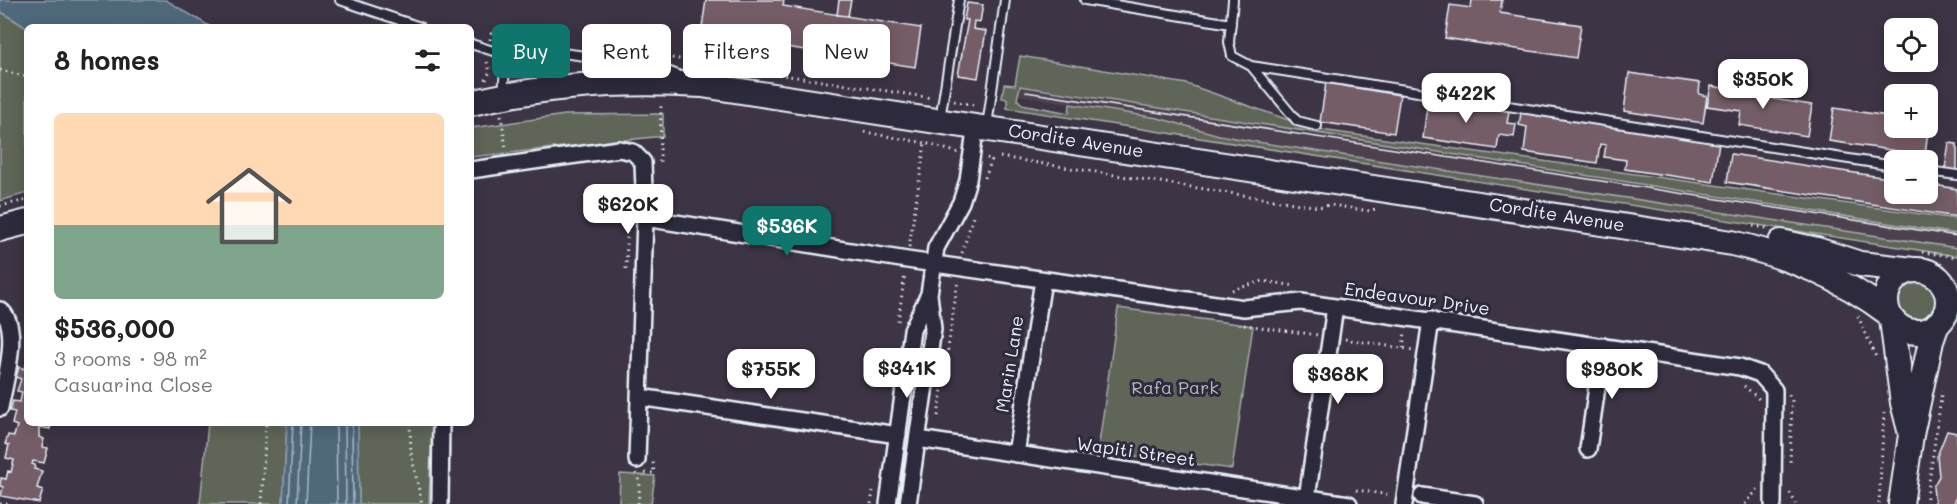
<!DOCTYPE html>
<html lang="en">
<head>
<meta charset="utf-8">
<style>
	:root { --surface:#fff; --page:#f6f6f6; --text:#222; --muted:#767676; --line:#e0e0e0; --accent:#0f766e }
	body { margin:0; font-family:Mali,sans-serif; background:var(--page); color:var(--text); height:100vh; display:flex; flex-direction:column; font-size:22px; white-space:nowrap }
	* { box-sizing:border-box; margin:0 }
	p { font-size:20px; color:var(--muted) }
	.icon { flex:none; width:33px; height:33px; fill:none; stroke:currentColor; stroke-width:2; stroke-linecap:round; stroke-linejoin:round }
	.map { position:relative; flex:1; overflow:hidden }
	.drawer { position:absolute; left:24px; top:24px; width:450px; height:402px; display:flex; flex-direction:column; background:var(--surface); border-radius:9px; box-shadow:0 3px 15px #0003 }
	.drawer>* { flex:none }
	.guide { position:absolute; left:492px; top:24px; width:570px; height:54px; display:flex; gap:12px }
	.buttons { position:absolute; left:1884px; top:18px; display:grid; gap:12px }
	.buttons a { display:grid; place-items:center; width:54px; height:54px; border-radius:9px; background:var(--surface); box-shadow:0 3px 15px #0003; font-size:30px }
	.price { position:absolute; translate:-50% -51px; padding:0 14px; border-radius:12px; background:#fff; color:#222; font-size:20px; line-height:39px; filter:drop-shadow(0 2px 3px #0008) }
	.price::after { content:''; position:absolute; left:50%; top:36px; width:18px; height:14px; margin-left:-9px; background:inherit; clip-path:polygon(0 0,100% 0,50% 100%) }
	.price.selected { background:var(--accent); color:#fff }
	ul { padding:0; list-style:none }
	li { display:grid; align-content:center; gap:12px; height:318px; padding:0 30px }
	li+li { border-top:2px solid var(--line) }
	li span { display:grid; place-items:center; height:186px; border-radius:9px; color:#555 }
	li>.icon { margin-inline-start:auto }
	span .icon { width:108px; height:108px; fill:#fffc; stroke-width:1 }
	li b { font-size:26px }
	h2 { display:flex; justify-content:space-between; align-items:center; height:72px; padding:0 30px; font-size:26px }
	.chip { padding:0 21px; border-radius:9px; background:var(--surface); box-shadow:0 3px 15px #0003; font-size:21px; line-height:54px }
	.chip.selected { background:var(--accent); color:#fff }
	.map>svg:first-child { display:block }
	.built { fill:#4e404f }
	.green { fill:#5f6659; stroke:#a4aca8; stroke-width:1.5 }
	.water { fill:#4f677a; stroke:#8c9eac; stroke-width:1.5 }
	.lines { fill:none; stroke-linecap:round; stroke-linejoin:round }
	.shore { stroke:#abbac6; stroke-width:1.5 }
	.building { fill:#755d67; stroke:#e8f1f8; stroke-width:1.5 }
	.lane-casing { stroke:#e8f1f8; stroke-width:12 }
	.street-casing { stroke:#e8f1f8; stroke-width:20 }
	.primary-casing { stroke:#e8f1f8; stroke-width:28 }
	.path { stroke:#e8f1f8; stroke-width:3; stroke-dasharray:1.5 4.5; stroke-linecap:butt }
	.lane { stroke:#2f2a3d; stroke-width:8 }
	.street { stroke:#2f2a3d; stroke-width:15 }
	.primary { stroke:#2f2a3d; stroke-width:24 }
	.tram { stroke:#e8f1f8; stroke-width:1.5 }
	.labels { text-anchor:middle; stroke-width:6; stroke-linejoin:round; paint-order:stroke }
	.street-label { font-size:18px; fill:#e8f1f8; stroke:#2f2a3d }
	.park-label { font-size:18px; fill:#b1b9b8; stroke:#2f2a3d }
</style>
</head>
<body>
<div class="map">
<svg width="1957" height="504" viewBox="0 0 1957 504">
	<rect width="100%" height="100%" fill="#3d3445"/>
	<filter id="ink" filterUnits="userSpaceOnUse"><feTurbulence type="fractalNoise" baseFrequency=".0167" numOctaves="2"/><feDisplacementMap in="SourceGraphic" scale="12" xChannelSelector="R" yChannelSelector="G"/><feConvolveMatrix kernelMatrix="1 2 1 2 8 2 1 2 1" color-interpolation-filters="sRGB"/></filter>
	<g filter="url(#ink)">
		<path class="built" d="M1020 86 1957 234V248L1257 142 1219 135 1158 118 1018 95Z"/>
		<path class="green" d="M0 11 27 28V193L0 201Z
			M1020 56 1187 84 1314 129 1957 219V234L1020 86 1017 99 1022 104 1069 113 1070 104 1158 118 1219 135 1257 142 1957 248V256L1007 108V99L1002 98 1004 84 1015 85Z
			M663 114V136L471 157V128L565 115Z
			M1897 301a19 19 0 1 1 38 0a19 19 0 1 1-38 0Z
			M1118 308 1253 326 1232 469 1098 451Z
			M208 423H287L283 504H200Z
			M358 423H432L429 504H359Z
			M620 474 655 476 651 504H619Z"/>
		<path class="water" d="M0 0H166L211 27 27 28 0 11Z
			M287 423H358L359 504H283Z"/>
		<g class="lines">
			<path class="shore" d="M336 423 337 504
				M345 423 346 504
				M352 423 353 504
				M289 504 293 423
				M297 504 301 423
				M306 504 310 423"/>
		</g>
		<path class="building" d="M706 0H784L783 6 921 28 915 67 701 34Z
			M839 0H851L848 16 837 15Z
			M1472 0H1502L1500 13 1581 25 1576 58 1445 38 1450 5 1471 8Z
			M967 3 983 5 980 22 974 21 973 29 986 31 978 78 958 75 968 20H964Z
			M1629 73 1700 83 1699 94 1707 96 1703 123 1624 111Z
			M1326 83 1400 95 1394 133 1320 122Z
			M1711 86 1758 94 1759 90 1775 92 1774 99 1812 105 1807 136 1739 125 1741 111 1707 106Z
			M1428 99 1509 111 1507 123 1516 124 1514 137 1499 135 1497 149 1423 138Z
			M1834 108 1894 117V128H1928L1929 122 1925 155 1829 141Z
			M1521 113 1719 142 1713 182 1625 169 1626 160 1604 157 1606 145 1600 144 1597 163 1524 152 1527 127 1519 125Z
			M1949 143 1957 144V171L1945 169Z
			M1731 154 1894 179V194H1928V184L1957 189V217L1727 182Z
			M27 363V423H51L50 429 39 427V437L44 439 42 447 48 448 44 463 33 461 32 464 35 465 34 469 42 471 37 488 43 490 39 503 1 496 3 487 0 486 1 478 6 479 8 471 11 472 14 460 6 458 9 445 5 444 8 435 14 436 17 426 12 424 15 412 10 411 13 401 20 402 22 392 17 391 21 379 16 377 19 367 25 369Z
			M1947 431 1957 433V494L1954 504H1935L1933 487 1939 476 1937 456Z"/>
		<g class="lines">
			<g class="lane-casing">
				<path id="lane" d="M340 0 420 27
					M1085 0 1231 24
					M1233 0 1229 42 1232 56 1251 66 1894 166
					M471 44 506 55
					M1251 66 1297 121 1317 126
					M503 94 506 55 513 49 523 48 648 64 678 75
					M940 119 959 0
					M987 126 1005 0
					M1928 171 1957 175"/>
			</g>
			<g class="street-casing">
				<path id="street" d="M471 170 619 149 633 152 643 162 645 218 637 460
					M645 218 907 260 1244 308 1301 302 1740 367 1760 374 1774 390 1773 504
					M0 310C22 325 4 385 0 408
					M639 397 898 435
					M918 439 1349 504
					M1588 449 1603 346
					M1016 454 1043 280
					M1422 496 1475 504
					M1307 498 1335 307
					M440 504 441 423
					M888 504 912 330 929 294 936 248 961 202 968 180 976 125
					M908 504 933 329 929 294
					M1404 504 1431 320"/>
			</g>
			<g class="primary-casing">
				<path id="primary" d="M471 103C548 85 624 80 702 85L1732 243C1791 257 1840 277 1888 313
					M0 229 27 222
					M1781 242 1817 250 1860 264 1913 270
					M1886 301a31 31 0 1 1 62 0a31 31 0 1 1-62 0Z
					M1892 320 1903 403 1910 430
					M1901 504 1911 435 1931 341 1937 324"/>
			</g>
			<path class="path" d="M490 40 492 30 523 35
				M666 57 932 98
				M0 70 27 77
				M486 80 490 71 487 62
				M954 101 974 105
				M501 115 506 149
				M864 132 925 143
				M1000 157 1319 207 1331 205 1370 211 1375 209
				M660 162 661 103
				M985 178 992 159 986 158
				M0 206 27 200
				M1753 226 1767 228
				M909 247 925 143 959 153
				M1922 252 1957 257
				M962 253 974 213
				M626 269 628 210
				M1232 290 1263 281 1296 286
				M1858 316 1876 357
				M898 321 905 274
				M1244 325 1318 335
				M1345 339 1413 350
				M1403 348 1405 332
				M1744 386 1759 399
				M1789 395 1792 400 1790 465
				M938 416 958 280
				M410 423 411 453 422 504
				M636 473 640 483 638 504
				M645 473H654L653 461
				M1356 490 1390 495
				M1790 493 1796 504
				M0 504H10
				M261 504 266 423
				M871 504 873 491
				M1745 504 1758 489
				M1879 504 1884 413
				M1926 504 1942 391"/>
			<use href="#lane" class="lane"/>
			<use href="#street" class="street"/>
			<use href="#primary" class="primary"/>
			<path class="tram" d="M1026 92 1957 236"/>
		</g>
	</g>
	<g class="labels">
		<g class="street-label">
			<text transform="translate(1076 141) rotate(9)" y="6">Cordite Avenue</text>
			<text transform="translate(1557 215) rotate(9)" y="6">Cordite Avenue</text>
			<text transform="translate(1417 299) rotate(8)" y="6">Endeavour Drive</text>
			<text transform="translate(1010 364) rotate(-81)" y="6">Marin Lane</text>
			<text transform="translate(1136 452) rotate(8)" y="6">Wapiti Street</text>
		</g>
		<g class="park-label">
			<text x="1175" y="394">Rafa Park</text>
		</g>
	</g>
</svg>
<div class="buttons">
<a><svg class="icon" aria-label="locate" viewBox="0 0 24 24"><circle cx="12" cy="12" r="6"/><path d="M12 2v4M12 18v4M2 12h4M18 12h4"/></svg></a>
<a>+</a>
<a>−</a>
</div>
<b class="price" style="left:1763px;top:110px">$350K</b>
<b class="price" style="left:1466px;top:124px">$422K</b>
<b class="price" style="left:628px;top:235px">$620K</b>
<b class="price selected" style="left:787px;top:257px">$536K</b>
<b class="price" style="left:907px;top:399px">$341K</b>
<b class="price" style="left:771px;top:400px">$755K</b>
<b class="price" style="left:1612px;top:400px">$980K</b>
<b class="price" style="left:1338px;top:405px">$368K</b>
<div class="guide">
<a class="chip selected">Buy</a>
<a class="chip">Rent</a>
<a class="chip">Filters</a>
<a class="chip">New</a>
</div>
<section class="drawer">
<h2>8 homes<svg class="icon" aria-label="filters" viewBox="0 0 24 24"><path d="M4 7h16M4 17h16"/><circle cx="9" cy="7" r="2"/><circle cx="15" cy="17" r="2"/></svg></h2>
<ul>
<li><span style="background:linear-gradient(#ffd9b3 60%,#7fa58c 0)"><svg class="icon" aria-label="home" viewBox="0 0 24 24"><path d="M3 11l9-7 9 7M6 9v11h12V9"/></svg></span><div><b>$536,000</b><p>3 rooms · 98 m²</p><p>Casuarina Close</p></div></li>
</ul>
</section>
</div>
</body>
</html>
